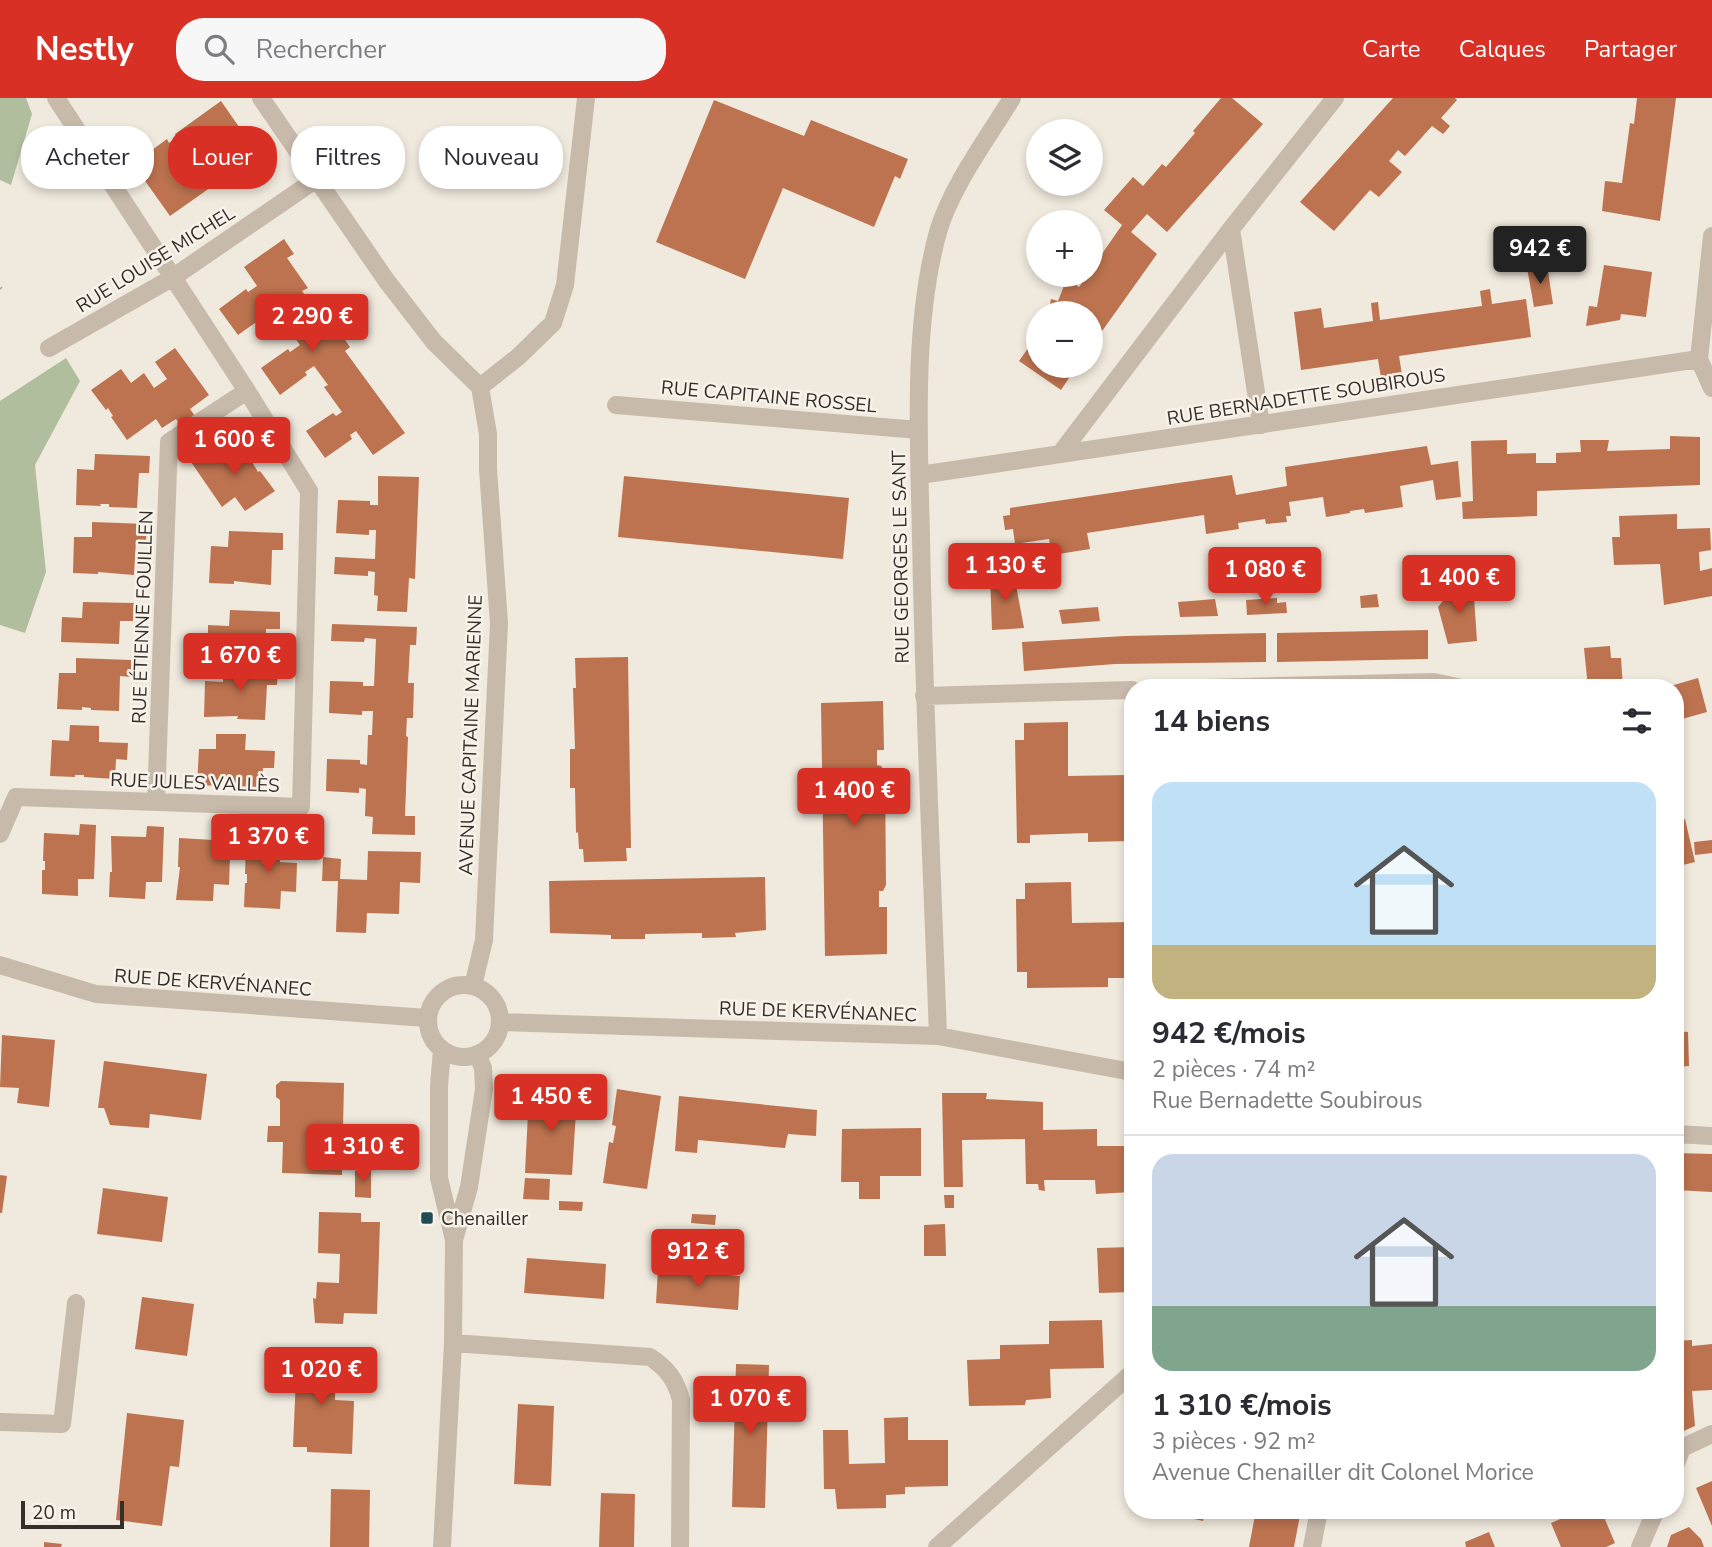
<!DOCTYPE html>
<html lang="fr">
<head>
<meta charset="utf-8">
<style>
	:root { --surface:#fff; --page:#f7f7f7; --text:#2b2b33; --muted:#7c7c81; --line:#e1e1e2; --accent:#d93025 }
	body { margin:0; font-family:"Nunito Sans",sans-serif; background:var(--page); color:var(--text); height:100vh; display:flex; flex-direction:column; font-size:26px; white-space:nowrap }
	* { box-sizing:border-box; margin:0 }
	p { font-size:23px; color:var(--muted) }
	.icon { flex:none; width:38px; height:38px; fill:none; stroke:currentColor; stroke-width:2; stroke-linecap:round; stroke-linejoin:round }
	.map { position:relative; flex:1; overflow:hidden }
	.drawer { position:absolute; left:1124px; top:581px; width:560px; height:840px; display:flex; flex-direction:column; background:var(--surface); border-radius:28px; box-shadow:0 4px 10px #0003 }
	.drawer>* { flex:none }
	.hud { position:absolute; left:21px; top:28px; width:665px; height:63px; display:flex; gap:14px }
	.fabs { position:absolute; left:1026px; top:21px; display:grid; gap:14px }
	.fabs a { display:grid; place-items:center; width:77px; height:77px; border-radius:50%; background:var(--surface); box-shadow:0 4px 10px #0003; font-size:35px }
	.scale { position:absolute; left:21px; bottom:18px; width:103px; box-sizing:border-box; padding-left:7px; border:4px solid #362e29; border-top:0; font-size:19px; line-height:24px; white-space:nowrap; color:#362e29; -webkit-text-stroke:5px #f8f3ea; paint-order:stroke }
	.price { position:absolute; translate:-50% -60px; padding:0 16px; border-radius:7px; background:var(--accent); color:#fff; font-size:23px; line-height:46px; filter:drop-shadow(0 2px 4px #0008) }
	.price::after { content:''; position:absolute; left:50%; top:42px; width:21px; height:16px; margin-left:-10px; background:inherit; clip-path:polygon(0 0,100% 0,50% 100%) }
	.price.selected { background:#222; color:#fff }
	ul { padding:0; list-style:none }
	li { display:grid; align-content:center; gap:14px; height:371px; padding:0 28px }
	li+li { border-top:2px solid var(--line) }
	li span { display:grid; place-items:center; height:217px; border-radius:21px; color:#555 }
	li>.icon { margin-inline-start:auto }
	span .icon { width:126px; height:126px; fill:#fffc; stroke-width:1 }
	li b { font-size:30px }
	h2 { display:flex; justify-content:space-between; align-items:center; height:84px; padding:0 28px; font-size:30px }
	.tag { padding:0 24px; border-radius:28px; background:var(--surface); box-shadow:0 4px 10px #0003; font-size:24px; line-height:63px }
	.tag.selected { background:var(--accent); color:#fff }
	header { display:flex; align-items:center; gap:42px; box-sizing:border-box; height:98px; padding:0 35px; background:var(--accent); color:#fff }
	header strong { font-size:33px }
	nav { display:flex; gap:38px; margin-inline-start:auto; font-size:24px }
	.search { width:490px; height:63px; background:var(--page); display:flex; align-items:center; gap:18px; box-sizing:border-box; padding:0 24px; border-radius:28px; color:var(--muted); font-size:26px }
	.map>svg:first-child { display:block }
	.green { fill:#b1be9e }
	.building { fill:#bd734f }
	.lines { fill:none; stroke-linecap:round; stroke-linejoin:round }
	.path { stroke:#b3a494; stroke-width:4.5; stroke-dasharray:3.5 3.5; stroke-linecap:butt }
	.minor { stroke:#c8baaa; stroke-width:18 }
	.poi-dot { fill:#224c54; stroke:#f8f3ea; stroke-width:2.5 }
	.labels { text-anchor:middle; stroke-width:5; stroke-linejoin:round; paint-order:stroke }
	.street-label { font-size:19px; fill:#362e29; stroke:#f8f3ea }
	.poi-label { font-size:19px; fill:#362e29; stroke:#f8f3ea; text-anchor:start }
</style>
</head>
<body>
<header>
<strong>Nestly</strong>
<div class="search"><svg class="icon" aria-label="search" viewBox="0 0 24 24"><circle cx="10" cy="10" r="6"/><path d="M15 15l6 6"/></svg>Rechercher</div>
<nav><a>Carte</a><a>Calques</a><a>Partager</a></nav>
</header>
<div class="map">
<svg width="1712" height="1449" viewBox="0 0 1712 1449">
	<rect width="100%" height="100%" fill="#f0e9dd"/>
	<path class="green" d="M0 0H26L32 16 11 87 0 82Z
		M66 260 80 283 35 367 46 474 25 535 0 527V303Z"/>
	<path class="building" d="M1221 0H1232L1263 26 1167 134 1147 116 1131 134 1157 156 1090 250V215H1055L1049 211 1051 201 1058 203 1067 180 1079 189 1088 177H1090V173L1122 127 1104 112 1133 79 1143 88 1162 66 1166 69 1195 35 1193 33Z
		M1393 0H1455L1457 2 1441 20 1450 28 1445 34 1443 36 1432 28 1405 58 1398 52 1389 63 1402 74 1379 99 1370 92 1334 133 1300 104Z
		M1637 0H1676L1660 123 1602 113 1605 83 1622 85 1630 25 1634 26Z
		M714 2 804 38 811 22 908 61 900 81 895 78 874 129 783 90 745 181 656 144Z
		M221 3 258 56 170 118 133 66 167 41 169 45 177 40 175 36Z
		M1541 134 1545 154 1535 156 1532 135Z
		M284 141 294 156 287 160 308 190 302 193 324 223 329 220 340 235 350 249 345 253 405 335 373 357 356 333 350 337 352 341 325 360 306 333 333 315 336 318 342 314 324 289 328 287 314 268 305 274 307 277 280 297 261 270 288 251 290 254 300 247 272 209 263 215 265 218 238 237 219 211 246 191 248 194 257 188 244 169Z
		M1547 167 1553 206 1534 209 1527 170Z
		M1604 167 1652 174 1646 219 1621 216 1620 222 1586 228 1589 208 1597 209Z
		M1490 191 1492 206 1526 201 1531 239 1399 258 1403 283 1382 286 1378 261 1301 272 1294 214 1321 210 1324 230 1373 223 1371 205 1378 204 1380 222 1482 208 1480 193Z
		M1038 236V268H1077L1061 292 1019 263Z
		M175 250 209 297 190 311 197 321 183 331 176 321 162 330 156 321 127 342 111 319 113 318 108 310 106 312 91 292 121 271 131 285 144 275 154 290 167 281 155 264Z
		M1670 338 1700 339V387L1537 393V418L1463 421 1462 404 1473 403 1471 343 1507 342V356L1536 355V365H1556V355L1581 354 1580 342H1609L1607 353 1670 351Z
		M239 342 258 374 260 373 275 393 245 413 235 399 222 409 191 364 204 355 210 363Z
		M1427 348 1431 367 1458 363 1461 399 1436 402 1433 382 1400 388 1403 409 1365 415 1364 411 1350 413V415L1326 419 1323 399 1289 404 1291 418H1286L1287 424 1266 426 1265 421 1238 425 1239 431 1206 436 1204 417 1087 435 1090 451 1052 457 1049 441 1015 446 1013 431 1005 432 1003 418 1010 417V410L1232 377 1236 397 1287 388 1285 369Z
		M95 356 150 358 149 375H139L137 410 109 409V406H100L101 408 76 407 77 371 94 372Z
		M378 378 419 379 415 481 409 480 407 514 377 513 378 498 374 497 375 474 368 473V478L334 476 335 459 375 461 376 432H369V437L336 435 337 419 338 402 370 403V407H378Z
		M624 378 849 400 843 461 618 439Z
		M1677 416V431L1710 430 1711 452 1699 454 1700 473 1712 470V498L1664 507 1660 466 1614 467 1612 439H1620L1619 418Z
		M92 424 147 426 146 443 136 442 134 477 98 474V476L73 475 74 439H92Z
		M229 433 283 435V452H272L271 487 234 483V486L209 485 211 448 228 449Z
		M1014 476 1024 530 992 532 990 478Z
		M1473 485 1477 543 1448 546 1438 509 1456 487Z
		M1377 496 1379 509 1361 510 1360 498Z
		M1277 500V505L1286 504 1287 515 1247 517 1246 502Z
		M1215 501 1218 518 1180 519 1178 504Z
		M83 504 134 505 133 523H120L119 546 61 544 62 519 82 520Z
		M1098 509 1100 523 1062 526 1059 512Z
		M230 512 280 514V531H266V554L208 552V527L229 528Z
		M332 526 417 529 416 547H410L408 585H414L413 620H407L406 638 408 639 405 718H415V737L372 736 373 719 365 718 366 691 359 690V695L326 693 327 661 360 662V666L367 667 368 637H372L373 613H362V617L329 615 330 583 363 584V588H374L376 541 365 540 364 544 331 543Z
		M1428 532V561L1277 564V535Z
		M1266 535V564L1115 566 1024 573 1022 544 1125 538Z
		M1610 548 1611 560H1621L1623 590H1588L1584 550Z
		M628 559 631 750H626L627 763 584 764 583 751H579L578 734 576 735 575 690H570V651H575L573 590H576L575 560Z
		M76 560 131 562V579L120 578 119 613 91 612V610L82 609V612L57 611 59 575H76Z
		M223 568 278 570 277 587H267L265 622 237 621 238 618 204 619 205 583 223 584Z
		M1698 580 1707 614 1675 623V590L1667 589Z
		M883 603 884 652H877V667L881 668 885 674 886 787 883 793H879V809H887V856L825 858 821 605Z
		M1068 624V678L1127 677 1129 743 1088 744V735L1030 737V745H1017L1015 642H1024V625Z
		M70 627 99 628V644L128 645 127 662 116 661 115 681 84 679V677H75V679L50 678 52 642 69 643Z
		M216 636H246L245 652 275 653 274 670H263L262 689 230 688 231 686 222 685V688L197 687 199 651H216Z
		M1685 721 1695 764 1675 769V723Z
		M80 726 96 727 94 781H78V798L42 796V772H45V763H43L44 735 79 737Z
		M147 728 164 729 162 784H146L145 801 109 799 110 774H112L111 738 146 739Z
		M214 732H231L229 787 214 786 213 803 176 802 180 769H178L179 740 214 742Z
		M281 733 280 764 297 765 296 794 281 793 280 811 244 809 245 785H247V776H245L246 745H266L267 734Z
		M1712 742V755L1695 757 1694 744Z
		M368 753 421 754 420 785 400 784 399 816 367 815 366 835 336 834 338 783H322L323 759 341 761 340 781 367 782Z
		M765 779 766 832 735 835 736 839 702 840V835L645 836V841H611V837L550 835 549 783Z
		M1071 784 1072 825 1132 824V880H1108V889L1027 890V874H1017L1016 801H1025V785Z
		M1675 933 1688 934 1689 968 1675 969Z
		M2 937 55 942 49 1009 17 1005 19 990 0 989Z
		M104 963 207 976 201 1022 150 1016 149 1030 110 1027 104 1010H98Z
		M281 983 344 985 343 1030H358L357 1048H342V1077L282 1075 283 1044H267L268 1028H280V1002L276 999V987Z
		M617 991 661 998 647 1091 603 1085 609 1044 613 1045 616 1028 612 1027Z
		M529 995 577 997 572 1077 525 1075Z
		M942 995H987L986 1001 1043 1004V1032L1097 1031V1048H1132V1094L1096 1096 1095 1082H1044L1045 1093 1039 1092 1038 1086H1026L1025 1041 962 1042 963 1089H944Z
		M679 998 817 1012 816 1038 788 1036 785 1050 698 1042 697 1055 675 1053Z
		M921 1030V1078H880V1101H859V1084H841L842 1031Z
		M1675 1055 1712 1056V1094L1675 1092Z
		M355 1073H371V1100L355 1099Z
		M0 1077 7 1078 2 1115H0Z
		M525 1080 550 1081 549 1102 523 1101Z
		M103 1090 168 1099 162 1144 97 1136Z
		M944 1097H954V1110H945Z
		M559 1103 583 1104 582 1113 559 1112Z
		M319 1114 361 1115V1124H380L377 1216 344 1215 343 1226 315 1225 313 1200 316 1201 317 1184 339 1185 340 1156 318 1155Z
		M692 1116 716 1117 715 1127 691 1125Z
		M945 1126 946 1158H924V1127Z
		M1132 1149V1194L1099 1195 1097 1150Z
		M527 1160 606 1166 604 1201 524 1195Z
		M658 1171 740 1178 738 1212 656 1205Z
		M142 1199 194 1206 187 1258 135 1251Z
		M1102 1222 1104 1270 1050 1271 1051 1300 1026 1302 1025 1307 969 1308 967 1262 1000 1261V1247L1049 1246V1223Z
		M1692 1242V1248L1712 1246V1292L1692 1293 1695 1328 1679 1335 1675 1305V1243Z
		M297 1255 336 1256 335 1302 354 1303 352 1356 307 1354V1349H293Z
		M736 1266 769 1267 765 1410 732 1409Z
		M518 1306 554 1308 551 1388 514 1386Z
		M127 1315 184 1322 179 1369 170 1368 162 1428 116 1422Z
		M908 1319V1342H948V1388L905 1389V1396L886 1397V1410L837 1411 835 1391H824L823 1332H848L849 1366 885 1365 884 1320Z
		M1712 1383V1428L1696 1390Z
		M331 1391 370 1392 369 1449H330Z
		M601 1395 635 1396 634 1449H599Z
		M1155 1412H1205L1203 1423Z
		M1256 1412H1301L1294 1449H1249Z
		M1581 1412H1601L1615 1445 1606 1449H1561L1551 1425Z
		M1689 1429 1701 1441 1704 1449H1667L1671 1437Z
		M1489 1434 1495 1449H1466L1465 1444Z
		M44 1444 62 1446 61 1449H44Z"/>
	<g class="lines">
		<path class="path" d="M0 190 1 191"/>
		<path class="minor" d="M261 0 386 182 434 244 480 289 488 336V371L499 525 484 842 473 888
			M1231 131 1261 327
			M1712 138 1699 261 1712 290
			M49 250 172 180 315 82
			M480 289 518 259 553 225 565 187 586 0
			M616 307 919 332
			M1060 356 1231 131 1335 0
			M920 377 1699 261
			M1204 590 1434 584 1462 590
			M924 598 1132 592
			M156 704 169 344 247 293
			M0 736 16 699 301 709 309 393 247 293 56 0
			M0 867 96 896 427 920
			M428 923a36 36 0 1 1 72 0a36 36 0 1 1-72 0Z
			M500 924 938 938 1132 974
			M938 938C932 772 924 607 921 440 919 344 912 228 938 134 951 89 987 41 1012 0
			M442 952 439 988V1080L454 1142 453 1245 442 1449
			M1675 1036 1712 1038
			M454 1142 469 1089 484 991 483 970 477 956
			M453 1245 650 1259C667 1270 676 1282 681 1302L680 1449
			M0 1324 62 1326 76 1205
			M1675 1368 1682 1350 1712 1336
			M937 1449 1132 1275
			M1312 1449 1319 1412
			M1640 1449 1656 1412"/>
	</g>
	<rect class="poi-dot" x="420" y="1113" width="14" height="14" rx="3.5"/>
	<g class="labels">
		<g class="street-label">
			<text transform="translate(155 161) rotate(-32)" y="7">RUE LOUISE MICHEL</text>
			<text transform="translate(769 298) rotate(5)" y="7">RUE CAPITAINE ROSSEL</text>
			<text transform="translate(1306 298) rotate(-9)" y="7">RUE BERNADETTE SOUBIROUS</text>
			<text transform="translate(900 459) rotate(-91)" y="7">RUE GEORGES LE SANT</text>
			<text transform="translate(142 519) rotate(-88)" y="7">RUE ÉTIENNE FOUILLEN</text>
			<text transform="translate(470 637) rotate(-88)" y="7">AVENUE CAPITAINE MARIENNE</text>
			<text transform="translate(195 684) rotate(2)" y="7">RUE JULES VALLÈS</text>
			<text transform="translate(213 884) rotate(4)" y="7">RUE DE KERVÉNANEC</text>
			<text transform="translate(818 913) rotate(2)" y="7">RUE DE KERVÉNANEC</text>
		</g>
		<g class="poi-label">
			<text x="441" y="1127">Chenailler</text>
		</g>
	</g>
</svg>
<div class="fabs">
<a><svg class="icon" aria-label="layers" viewBox="0 0 24 24"><path d="M12 4l9 5-9 5-9-5zM3 14l9 5 9-5"/></svg></a>
<a>+</a>
<a>−</a>
</div>
<div class="scale">20 m</div>
<b class="price selected" style="left:1540px;top:188px">942 €</b>
<b class="price" style="left:312px;top:256px">2 290 €</b>
<b class="price" style="left:234px;top:379px">1 600 €</b>
<b class="price" style="left:1005px;top:505px">1 130 €</b>
<b class="price" style="left:1265px;top:509px">1 080 €</b>
<b class="price" style="left:1459px;top:517px">1 400 €</b>
<b class="price" style="left:240px;top:595px">1 670 €</b>
<b class="price" style="left:854px;top:730px">1 400 €</b>
<b class="price" style="left:268px;top:776px">1 370 €</b>
<b class="price" style="left:551px;top:1036px">1 450 €</b>
<b class="price" style="left:363px;top:1086px">1 310 €</b>
<b class="price" style="left:698px;top:1191px">912 €</b>
<b class="price" style="left:321px;top:1309px">1 020 €</b>
<b class="price" style="left:750px;top:1338px">1 070 €</b>
<div class="hud">
<a class="tag">Acheter</a>
<a class="tag selected">Louer</a>
<a class="tag">Filtres</a>
<a class="tag">Nouveau</a>
</div>
<section class="drawer">
<h2>14 biens<svg class="icon" aria-label="filters" viewBox="0 0 24 24"><path d="M4 7h16M4 17h16"/><circle cx="9" cy="7" r="2"/><circle cx="15" cy="17" r="2"/></svg></h2>
<ul>
<li><span style="background:linear-gradient(#bfe0f5 75%,#c2b280 0)"><svg class="icon" aria-label="home" viewBox="0 0 24 24"><path d="M3 11l9-7 9 7M6 9v11h12V9"/></svg></span><div><b>942 €/mois</b><p>2 pièces · 74 m²</p><p>Rue Bernadette Soubirous</p></div></li>
<li><span style="background:linear-gradient(#c9d6e8 70%,#7fa58c 0)"><svg class="icon" aria-label="home" viewBox="0 0 24 24"><path d="M3 11l9-7 9 7M6 9v11h12V9"/></svg></span><div><b>1 310 €/mois</b><p>3 pièces · 92 m²</p><p>Avenue Chenailler dit Colonel Morice</p></div></li>
</ul>
</section>
</div>
</body>
</html>
